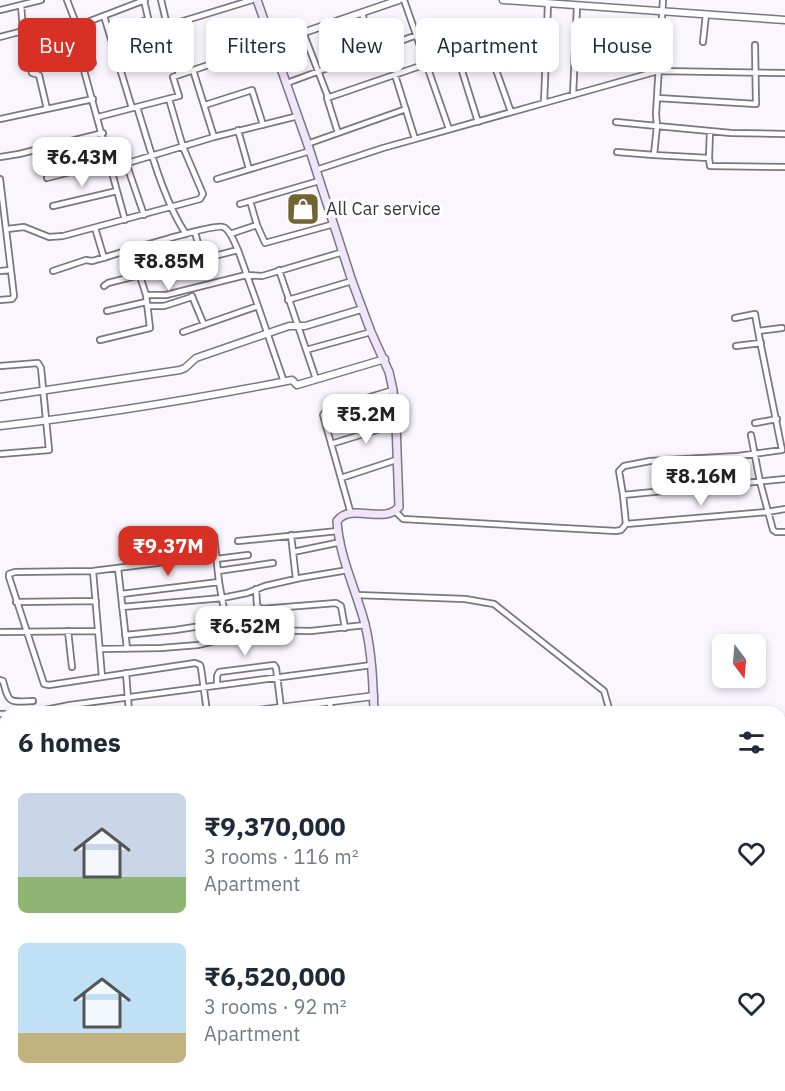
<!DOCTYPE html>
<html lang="en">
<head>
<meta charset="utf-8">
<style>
	:root { --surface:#fff; --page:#f2f2f3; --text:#1f2937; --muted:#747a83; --accent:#d93025 }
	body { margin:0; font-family:"IBM Plex Sans",sans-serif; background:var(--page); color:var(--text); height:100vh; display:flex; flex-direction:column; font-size:22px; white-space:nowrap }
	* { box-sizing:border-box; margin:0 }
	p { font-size:20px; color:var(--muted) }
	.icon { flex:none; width:33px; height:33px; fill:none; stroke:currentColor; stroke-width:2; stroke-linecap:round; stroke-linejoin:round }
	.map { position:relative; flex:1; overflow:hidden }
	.sheet { position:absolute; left:0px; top:706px; width:786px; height:386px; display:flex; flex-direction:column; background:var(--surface); border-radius:18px 18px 0 0; box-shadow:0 3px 9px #0003 }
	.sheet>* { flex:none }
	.banner { position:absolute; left:18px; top:18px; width:750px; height:54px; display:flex; gap:12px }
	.needle { width:39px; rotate:164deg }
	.buttons { position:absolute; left:712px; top:634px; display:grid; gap:12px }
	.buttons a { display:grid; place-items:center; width:54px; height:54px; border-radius:9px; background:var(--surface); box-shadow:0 3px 9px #0003; font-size:30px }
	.price { position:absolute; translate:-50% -51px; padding:0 14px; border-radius:12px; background:#fff; color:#222; font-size:20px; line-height:39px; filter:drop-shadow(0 2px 3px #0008) }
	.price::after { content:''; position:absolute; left:50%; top:36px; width:18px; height:14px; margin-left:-9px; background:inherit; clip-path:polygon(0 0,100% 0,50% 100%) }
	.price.selected { background:var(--accent); color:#fff }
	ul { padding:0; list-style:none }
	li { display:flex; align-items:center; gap:18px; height:150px; padding:0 18px }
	li span { display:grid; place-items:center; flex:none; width:168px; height:120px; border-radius:9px; color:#555 }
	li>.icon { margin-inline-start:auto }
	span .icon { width:72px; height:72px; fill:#fffc; stroke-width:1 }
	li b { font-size:26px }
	h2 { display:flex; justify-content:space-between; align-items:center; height:72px; padding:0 18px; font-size:26px }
	.pill { padding:0 21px; border-radius:9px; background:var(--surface); box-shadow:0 3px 9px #0003; font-size:21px; line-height:54px }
	.pill.selected { background:var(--accent); color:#fff }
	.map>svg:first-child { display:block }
	.water { fill:#c7c0a2 }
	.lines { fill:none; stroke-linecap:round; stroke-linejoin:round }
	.minor-casing { stroke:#7b7680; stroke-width:8 }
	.tertiary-casing { stroke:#7b7680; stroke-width:9 }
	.secondary-casing { stroke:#7b7680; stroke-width:10 }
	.minor { stroke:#fff; stroke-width:4.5 }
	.tertiary { stroke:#fff; stroke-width:6 }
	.secondary { stroke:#f1e5fb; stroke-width:7 }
	.labels { text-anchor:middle; stroke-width:6; stroke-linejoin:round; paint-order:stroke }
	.poi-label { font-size:18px; fill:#3a373c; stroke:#fff; text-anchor:start }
</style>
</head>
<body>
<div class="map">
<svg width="785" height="1091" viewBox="0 0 785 1091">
	<rect width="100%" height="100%" fill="#faf6fe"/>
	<path class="water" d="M6 964V1086H65L68 1091H0V966Z"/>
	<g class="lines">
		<g class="minor-casing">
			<path id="minor" d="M67 0 77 26 145 0
				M144 0 155 49
				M161 0 179 75
				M404 0 449 129
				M663 0 656 114 657 126 731 133 785 134
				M21 5 23 31 31 70 32 73 39 75 47 109
				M0 10 41 0
				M362 13 373 51
				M104 16 132 108
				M330 23 344 61
				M81 25 93 63 84 68
				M130 25 147 20
				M77 26 74 34 125 220
				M167 26 252 0
				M303 32 328 97
				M0 37 23 31
				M135 37 150 32
				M452 39 478 122
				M486 42 511 112
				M703 42 706 14
				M38 54 52 50 51 40 74 34
				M118 60 171 45
				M193 70 214 137
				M395 75 415 139
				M287 83 417 35 546 48
				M573 95 577 6
				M657 98 756 104 755 45
				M544 103 658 71 785 73
				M205 105 252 90 263 125
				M137 107C149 145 164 202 186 234
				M98 117 179 96 173 77 273 43
				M0 119 93 99
				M616 122 657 126 654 155 709 158
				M238 130 249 169
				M710 131 709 158 710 166 785 167
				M338 133 327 98 426 64
				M307 144 406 109
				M617 152 654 155
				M0 157 19 154 103 133
				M126 163 144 215
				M111 168 214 137 298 116
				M316 170 383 148 544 103 548 4
				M47 178 109 162
				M0 179 14 296 12 299 0 300
				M217 179 310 151
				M250 201 257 225 265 243 334 224
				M240 204 319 181
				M53 206 117 191
				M95 228 104 258
				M7 229 24 227 49 237 63 236 200 199 203 194 183 147 169 99
				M195 232 202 259
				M230 234 257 225
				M132 251 146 295
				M279 270 316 379
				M0 271 11 270
				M53 271 86 260 92 261C112 256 212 223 223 227 230 229 235 244 238 250
				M104 286 108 283 238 250 258 306
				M192 296 204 325
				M288 300 352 281
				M147 306H164L192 297
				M107 311 146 302
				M735 318 755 314 758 331
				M782 328 758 331 782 450 738 456 650 461 624 466 619 471 623 495 785 479
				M183 332 258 306 284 382
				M100 340 150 328 146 295H166L246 275 262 276 343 252
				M736 346 761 343
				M306 350 371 332
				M0 366 38 363 41 368 49 450 0 454
				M755 423 777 419
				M751 435 760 482 773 530 776 532H785
				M331 444 396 424
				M341 478 396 460
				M623 495 626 524 767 512 785 509
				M395 511 403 519 616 531 621 530 626 524
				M351 514 323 415 327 410 393 390
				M291 535 296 579
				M214 536 219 582 229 637
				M238 541 338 531
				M293 552 341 542
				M216 559 248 555
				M118 568 127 649
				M93 571 102 677
				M218 571 273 563
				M256 589 257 605 261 609 336 603 341 606 345 628
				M121 594 219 582
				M357 595 465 599 494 604 604 691 610 712
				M16 602 96 601
				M122 607 222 598 247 593 265 586 300 578 348 570
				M68 631 72 667
				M0 632 98 631
				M125 635 175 630 227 622
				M100 649 161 648 198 645 259 630 311 631 365 625
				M126 673 129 712
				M0 680 3 681C9 704 9 702 33 701
				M217 685V676L219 672 274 665 276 668 281 708
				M330 702 331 712
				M35 712 70 705 372 665
				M207 712 201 668 200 665 195 663 49 685 44 684 9 577V574L15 572 93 571 157 563 215 552
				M0 714H6
				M0 739 6 738
				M780 754 785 753
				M0 760 6 758
				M0 785 6 784
				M0 818 6 817
				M0 901 6 900
				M780 925 785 927
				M0 932 2 945
				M431 1086H433
				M564 1086 565 1091
				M640 1086V1091
				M675 1086 676 1091
				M697 1086 698 1091
				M533 1091 560 1086"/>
		</g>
		<g class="tertiary-casing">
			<path id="tertiary" d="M503 0 785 20
				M273 43 399 0
				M0 397 180 370 185 368 196 358 289 326H305L362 309
				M0 426C98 415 195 399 292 380L297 385 385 359
				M246 712 374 696
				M0 861 6 860
				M706 1086 725 1091"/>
		</g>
		<g class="secondary-casing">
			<path id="secondary" d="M257 0 310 151 352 281 371 332 389 372 393 390 396 424 399 507C384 525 351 502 337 521 339 556 356 590 365 624 372 653 373 683 374 712
				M501 1086 502 1091"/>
		</g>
		<use href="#minor" class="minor"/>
		<use href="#tertiary" class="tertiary"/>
		<use href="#secondary" class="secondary"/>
	</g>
	<defs>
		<g id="shop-square" transform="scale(1.725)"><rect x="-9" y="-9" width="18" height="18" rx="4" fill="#716532" stroke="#fff"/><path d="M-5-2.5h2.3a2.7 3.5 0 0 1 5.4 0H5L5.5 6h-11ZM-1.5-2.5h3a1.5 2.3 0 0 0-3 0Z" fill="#fff"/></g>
	</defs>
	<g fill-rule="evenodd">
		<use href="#shop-square" x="303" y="209"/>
	</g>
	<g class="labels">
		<g class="poi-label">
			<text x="326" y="215">All Car service</text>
		</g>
	</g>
</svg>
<div class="buttons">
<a><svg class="needle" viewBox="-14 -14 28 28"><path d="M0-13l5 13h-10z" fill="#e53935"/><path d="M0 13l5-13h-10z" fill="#747a83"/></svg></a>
</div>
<b class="price" style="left:82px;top:188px">₹6.43M</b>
<b class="price" style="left:169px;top:292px">₹8.85M</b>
<b class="price" style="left:366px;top:445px">₹5.2M</b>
<b class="price" style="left:701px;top:507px">₹8.16M</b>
<b class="price selected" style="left:168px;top:577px">₹9.37M</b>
<b class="price" style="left:245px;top:657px">₹6.52M</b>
<div class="banner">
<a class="pill selected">Buy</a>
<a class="pill">Rent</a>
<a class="pill">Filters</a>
<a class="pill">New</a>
<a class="pill">Apartment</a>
<a class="pill">House</a>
</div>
<section class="sheet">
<h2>6 homes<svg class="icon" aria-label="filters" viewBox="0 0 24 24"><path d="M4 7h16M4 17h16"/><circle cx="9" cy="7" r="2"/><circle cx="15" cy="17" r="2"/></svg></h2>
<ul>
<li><span style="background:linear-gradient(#c9d6e8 70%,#8fb573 0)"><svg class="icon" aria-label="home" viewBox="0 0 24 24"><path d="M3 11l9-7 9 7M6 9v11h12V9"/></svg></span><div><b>₹9,370,000</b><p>3 rooms · 116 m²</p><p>Apartment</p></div><svg class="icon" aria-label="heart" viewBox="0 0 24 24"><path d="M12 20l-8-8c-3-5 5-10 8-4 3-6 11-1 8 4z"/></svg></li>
<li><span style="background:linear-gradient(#bfe0f5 75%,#c2b280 0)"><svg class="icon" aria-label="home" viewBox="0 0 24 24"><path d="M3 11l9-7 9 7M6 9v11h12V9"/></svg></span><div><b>₹6,520,000</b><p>3 rooms · 92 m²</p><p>Apartment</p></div><svg class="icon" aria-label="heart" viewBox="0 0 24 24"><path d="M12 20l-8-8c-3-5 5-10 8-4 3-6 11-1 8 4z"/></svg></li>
</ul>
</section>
</div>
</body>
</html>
